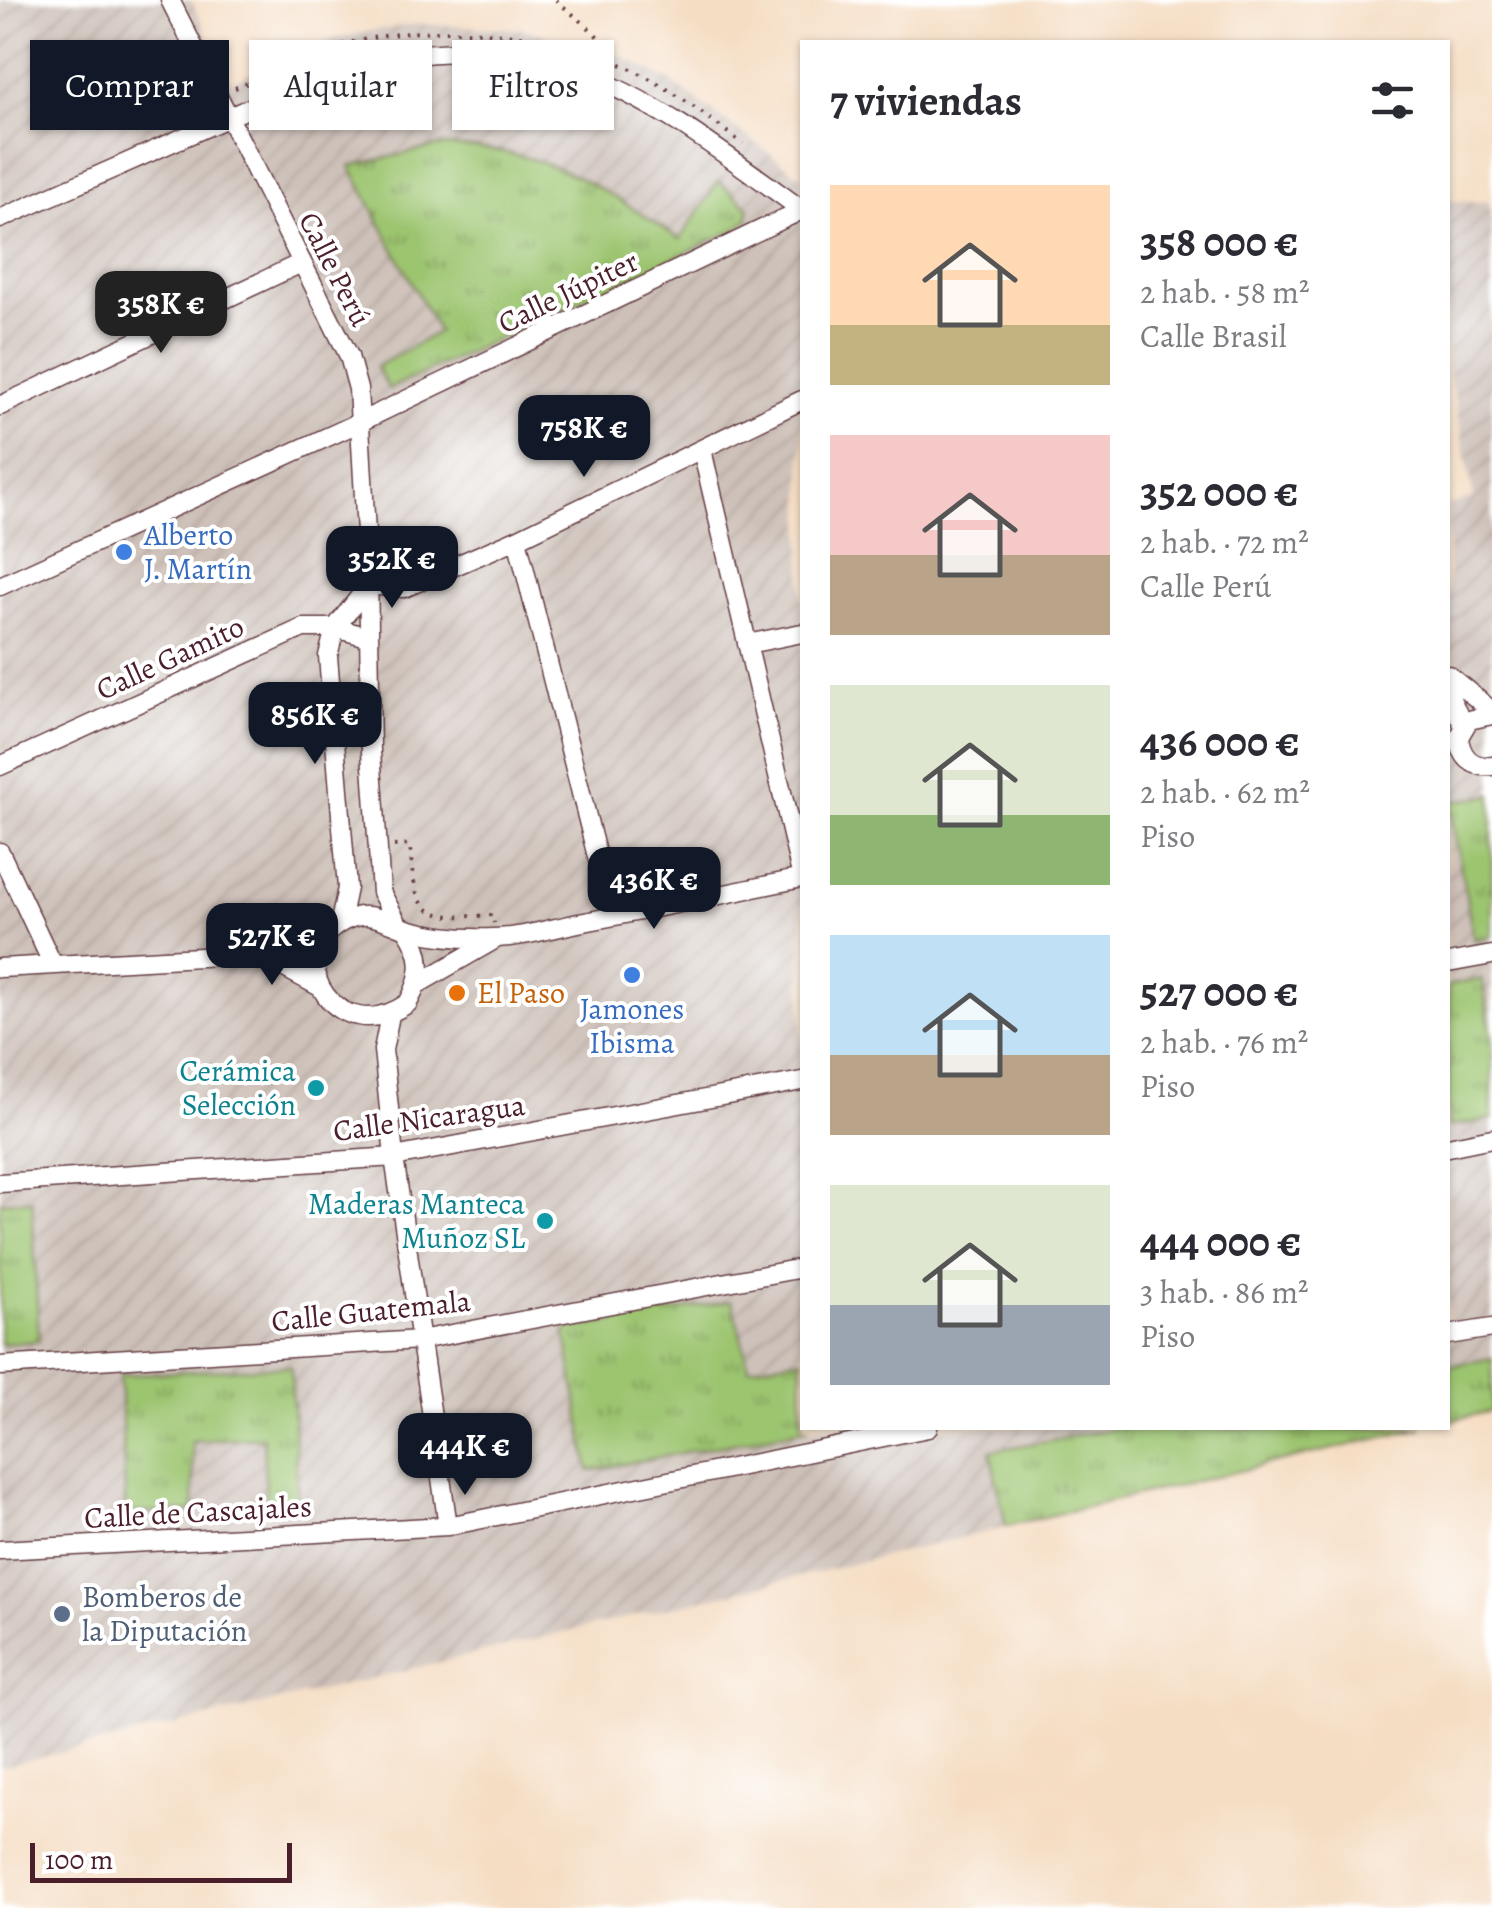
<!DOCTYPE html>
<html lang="es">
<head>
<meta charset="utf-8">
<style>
	:root { --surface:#fff; --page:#f2f2f3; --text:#2b2b33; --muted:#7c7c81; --accent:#111827 }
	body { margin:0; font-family:Alegreya,serif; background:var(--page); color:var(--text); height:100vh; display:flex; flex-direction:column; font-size:38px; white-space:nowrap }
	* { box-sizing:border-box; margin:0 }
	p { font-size:32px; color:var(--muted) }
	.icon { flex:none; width:55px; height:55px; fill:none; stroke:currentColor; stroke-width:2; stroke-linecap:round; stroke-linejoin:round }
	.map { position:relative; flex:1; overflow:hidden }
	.drawer { position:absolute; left:800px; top:40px; width:650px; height:1390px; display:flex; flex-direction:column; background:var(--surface); border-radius:0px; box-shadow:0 2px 8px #0004 }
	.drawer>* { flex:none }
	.banner { position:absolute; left:30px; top:40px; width:620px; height:90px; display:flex; gap:20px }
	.scale { position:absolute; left:30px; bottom:25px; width:262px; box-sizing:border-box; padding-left:10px; border:5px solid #4a1f2b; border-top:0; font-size:28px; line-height:35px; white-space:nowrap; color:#4a1f2b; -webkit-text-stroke:8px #fff; paint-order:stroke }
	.price { position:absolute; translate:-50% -85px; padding:0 22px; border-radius:20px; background:var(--accent); color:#fff; font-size:32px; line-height:65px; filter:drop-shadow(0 2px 5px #0008) }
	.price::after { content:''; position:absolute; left:50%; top:60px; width:30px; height:22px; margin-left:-15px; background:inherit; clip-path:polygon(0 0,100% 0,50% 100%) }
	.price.current { background:#222; color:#fff }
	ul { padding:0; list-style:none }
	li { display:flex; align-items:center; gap:30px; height:250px; padding:0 30px }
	li span { display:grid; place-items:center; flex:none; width:280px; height:200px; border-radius:0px; color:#555 }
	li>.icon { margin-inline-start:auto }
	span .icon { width:120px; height:120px; fill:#fffc; stroke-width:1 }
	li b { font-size:42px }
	h2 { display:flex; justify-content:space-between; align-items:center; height:120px; padding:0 30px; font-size:42px }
	.tag { padding:0 35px; border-radius:0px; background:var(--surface); box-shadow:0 2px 8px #0004; font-size:35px; line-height:90px }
	.tag.current { background:var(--accent); color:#fff }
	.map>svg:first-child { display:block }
	.industrial { fill:url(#industrial-furrows) }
	.grass { fill:url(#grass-tufts); stroke:#73724e; stroke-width:2.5 }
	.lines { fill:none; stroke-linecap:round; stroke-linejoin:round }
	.minor-casing { stroke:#643c42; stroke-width:21 }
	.path { stroke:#643c42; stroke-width:4; stroke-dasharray:2.5 8; stroke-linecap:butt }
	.minor { stroke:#fff; stroke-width:18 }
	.shop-dot { fill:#3f7fe0; stroke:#fff; stroke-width:4 }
	.food-dot { fill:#e8710a; stroke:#fff; stroke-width:4 }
	.culture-dot { fill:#0f9aa8; stroke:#fff; stroke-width:4 }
	.service-dot { fill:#5c6f8a; stroke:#fff; stroke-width:4 }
	.labels { text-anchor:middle; stroke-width:8; stroke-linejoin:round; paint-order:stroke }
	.street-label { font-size:30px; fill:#4a1f2b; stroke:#fff }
	.shop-label { font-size:30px; fill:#366cbe; stroke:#fff; text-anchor:start }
	.food-label { font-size:30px; fill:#c56008; stroke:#fff; text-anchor:start }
	.culture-label { font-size:30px; fill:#0d838f; stroke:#fff; text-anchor:end }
	.service-label { font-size:30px; fill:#4e5e75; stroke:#fff; text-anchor:start }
</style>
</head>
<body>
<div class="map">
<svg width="1492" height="1908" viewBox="0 0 1492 1908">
	<defs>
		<pattern id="industrial-furrows" width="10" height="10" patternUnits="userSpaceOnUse" patternTransform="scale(2.5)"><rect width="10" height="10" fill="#cec1b9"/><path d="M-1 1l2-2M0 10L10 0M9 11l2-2" fill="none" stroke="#b2a59f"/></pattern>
		<pattern id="grass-tufts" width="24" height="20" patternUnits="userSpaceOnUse" patternTransform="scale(2.5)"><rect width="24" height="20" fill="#9cc570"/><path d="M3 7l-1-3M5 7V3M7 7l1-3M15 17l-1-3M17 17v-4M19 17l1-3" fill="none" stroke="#819f5c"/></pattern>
	</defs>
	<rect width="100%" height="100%" fill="#fff"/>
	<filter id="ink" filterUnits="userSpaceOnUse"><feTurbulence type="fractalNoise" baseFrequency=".01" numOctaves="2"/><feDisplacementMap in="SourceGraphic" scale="20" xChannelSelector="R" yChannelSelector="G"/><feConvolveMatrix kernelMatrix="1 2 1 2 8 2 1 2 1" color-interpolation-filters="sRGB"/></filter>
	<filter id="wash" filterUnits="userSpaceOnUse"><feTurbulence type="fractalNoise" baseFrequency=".0048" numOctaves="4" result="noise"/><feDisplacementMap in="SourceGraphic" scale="40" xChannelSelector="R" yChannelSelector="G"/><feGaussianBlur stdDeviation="2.25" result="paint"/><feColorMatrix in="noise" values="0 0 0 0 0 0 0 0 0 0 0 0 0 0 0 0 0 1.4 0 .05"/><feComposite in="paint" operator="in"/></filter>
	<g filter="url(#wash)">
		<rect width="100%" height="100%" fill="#f5ddc3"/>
		<path class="industrial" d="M0 0H191L230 82 338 38 380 29 417 24 523 29 626 58 670 81 802 177V1428H1422L0 1767Z
			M1448 201 1489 202 1492 222V1411L1448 1421V505L1474 498 1448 368Z"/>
		<path class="grass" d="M439 146C543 146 597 185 680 239L719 181 749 208 748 219 735 230 389 389 376 367 438 332 350 166Z
			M1492 795V936L1474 940 1449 802Z
			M1482 979 1492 1036V1119L1448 1127V985Z
			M32 1200 39 1341 0 1344V1202Z
			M732 1301 749 1368 802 1358V1428H809L589 1471 565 1330Z
			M1492 1358V1411L1448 1421V1366Z
			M291 1366 298 1505 266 1506 263 1437 192 1441 194 1511 126 1514 120 1375Z
			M1116 1428H1422L1006 1526 990 1451Z"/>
	</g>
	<g filter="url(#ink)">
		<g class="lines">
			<g class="minor-casing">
				<path id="minor" d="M170 0 349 356 358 389 368 569 371 752 381 892 397 922
					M0 219 335 70C547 16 640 92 802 210
					M0 406 301 263
					M702 450 802 878
					M517 539 612 916
					M368 585 404 588 517 539 802 400
					M0 586 358 423 802 210
					M747 644 802 633
					M1448 675 1492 711
					M1448 693 1464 726
					M1492 715 1469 720 1459 737C1461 757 1472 768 1492 766
					M0 766 303 628H335L368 637
					M0 852 53 965
					M340 922 347 888 328 656 335 628 368 586
					M406 929C425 955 423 976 408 1003 337 1052 282 959 339 924 368 906 384 922 410 930 436 937 467 939 494 938 523 938 555 927 584 922 657 908 730 893 802 878
					M242 956 281 966 320 987
					M1448 963 1492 955
					M0 968 237 955 325 938
					M418 984 496 939
					M390 1015 383 1050 394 1157 448 1526
					M1448 1147 1492 1138
					M0 1183 394 1157 802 1081
					M1448 1335 1492 1328
					M0 1366 420 1340 802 1268
					M0 1550 448 1526 928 1428"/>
			</g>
			<path class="path" d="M556 0C576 19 614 41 614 71
				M235 88C268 76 300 57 334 47 424 21 526 27 613 61 660 79 703 114 743 144
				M394 846 410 845C415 917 423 919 493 915L494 923"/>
			<use href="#minor" class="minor"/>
		</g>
	</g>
	<g class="shop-dot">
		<circle cx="124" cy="552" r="10"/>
		<circle cx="632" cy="975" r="10"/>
	</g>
	<circle class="food-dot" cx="457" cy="993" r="10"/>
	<g class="culture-dot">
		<circle cx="316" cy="1088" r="10"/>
		<circle cx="545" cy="1221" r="10"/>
	</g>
	<circle class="service-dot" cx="62" cy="1614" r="10"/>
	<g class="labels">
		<g class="street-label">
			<text transform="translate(335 269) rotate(63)" y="10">Calle Perú</text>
			<text transform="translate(568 292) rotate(-26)" y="10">Calle Júpiter</text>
			<text transform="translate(170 658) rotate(-25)" y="10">Calle Gamito</text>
			<text transform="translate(429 1118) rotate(-8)" y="10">Calle Nicaragua</text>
			<text transform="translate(371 1311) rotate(-6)" y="10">Calle Guatemala</text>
			<text transform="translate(198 1512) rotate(-3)" y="10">Calle de Cascajales</text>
		</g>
		<g class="shop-label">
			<text x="144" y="545">Alberto<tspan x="144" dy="34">J. Martín</tspan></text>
			<text x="632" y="1019" text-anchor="middle">Jamones<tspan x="632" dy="34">Ibisma</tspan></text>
		</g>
		<g class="food-label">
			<text x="477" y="1003">El Paso</text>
		</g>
		<g class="culture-label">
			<text x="296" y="1081">Cerámica<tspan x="296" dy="34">Selección</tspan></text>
			<text x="525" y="1214">Maderas Manteca<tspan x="525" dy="34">Muñoz SL</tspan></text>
		</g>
		<g class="service-label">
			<text x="82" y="1607">Bomberos de<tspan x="82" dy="34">la Diputación</tspan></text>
		</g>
	</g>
</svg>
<div class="scale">100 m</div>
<b class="price current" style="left:161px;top:356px">358K €</b>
<b class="price" style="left:584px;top:480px">758K €</b>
<b class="price" style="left:392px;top:611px">352K €</b>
<b class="price" style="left:315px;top:767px">856K €</b>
<b class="price" style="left:654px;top:932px">436K €</b>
<b class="price" style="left:272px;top:988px">527K €</b>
<b class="price" style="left:465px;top:1498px">444K €</b>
<div class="banner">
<a class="tag current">Comprar</a>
<a class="tag">Alquilar</a>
<a class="tag">Filtros</a>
</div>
<section class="drawer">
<h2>7 viviendas<svg class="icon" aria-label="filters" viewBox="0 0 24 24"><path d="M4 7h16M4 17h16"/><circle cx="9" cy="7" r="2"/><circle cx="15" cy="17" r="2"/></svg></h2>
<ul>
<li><span style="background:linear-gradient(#ffd9b3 70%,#c2b280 0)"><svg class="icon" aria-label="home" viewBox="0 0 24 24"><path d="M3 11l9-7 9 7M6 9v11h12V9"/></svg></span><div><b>358 000 €</b><p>2 hab. · 58 m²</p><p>Calle Brasil</p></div></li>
<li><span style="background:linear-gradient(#f6c9c9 60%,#b9a48a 0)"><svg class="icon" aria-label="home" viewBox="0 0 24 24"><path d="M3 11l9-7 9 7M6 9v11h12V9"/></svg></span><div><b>352 000 €</b><p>2 hab. · 72 m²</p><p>Calle Perú</p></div></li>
<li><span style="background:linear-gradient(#dfe7d0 65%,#8fb573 0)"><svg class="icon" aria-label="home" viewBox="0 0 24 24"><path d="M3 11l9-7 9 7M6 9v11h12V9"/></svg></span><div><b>436 000 €</b><p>2 hab. · 62 m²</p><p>Piso</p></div></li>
<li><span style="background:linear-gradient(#bfe0f5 60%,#b9a48a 0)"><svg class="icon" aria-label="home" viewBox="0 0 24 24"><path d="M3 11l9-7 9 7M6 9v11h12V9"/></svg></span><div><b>527 000 €</b><p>2 hab. · 76 m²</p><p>Piso</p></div></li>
<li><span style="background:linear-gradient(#dfe7d0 60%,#9aa5b1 0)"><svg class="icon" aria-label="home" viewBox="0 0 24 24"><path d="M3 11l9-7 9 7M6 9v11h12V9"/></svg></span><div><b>444 000 €</b><p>3 hab. · 86 m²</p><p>Piso</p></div></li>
</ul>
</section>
</div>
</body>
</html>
